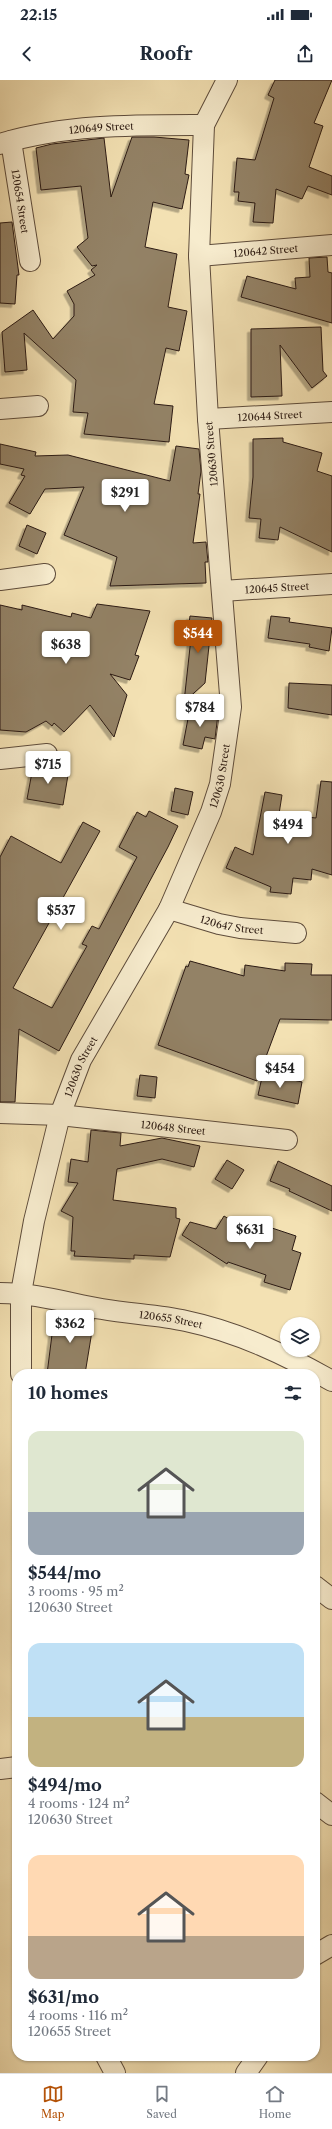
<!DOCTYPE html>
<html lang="en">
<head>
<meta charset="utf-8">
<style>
	:root { --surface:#fff; --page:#f6f6f7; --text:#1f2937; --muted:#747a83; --line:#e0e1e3; --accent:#b45309 }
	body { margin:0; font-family:"Libre Caslon Text",serif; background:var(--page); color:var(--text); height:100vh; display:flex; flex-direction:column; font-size:15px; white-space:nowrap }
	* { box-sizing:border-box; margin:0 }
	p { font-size:13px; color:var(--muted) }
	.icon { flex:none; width:22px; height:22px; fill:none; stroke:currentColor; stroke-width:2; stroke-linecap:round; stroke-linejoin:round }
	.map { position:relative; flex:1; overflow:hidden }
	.side { position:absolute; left:12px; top:1289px; width:308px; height:692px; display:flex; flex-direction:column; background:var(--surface); border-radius:16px; box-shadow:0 1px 3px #0004 }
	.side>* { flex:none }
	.controls { position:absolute; left:280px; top:1237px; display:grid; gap:8px }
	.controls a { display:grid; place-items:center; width:40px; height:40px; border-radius:50%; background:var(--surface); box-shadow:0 1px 3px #0004; font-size:20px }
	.price { position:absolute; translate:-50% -34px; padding:0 9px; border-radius:4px; background:#fff; color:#222; font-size:13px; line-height:26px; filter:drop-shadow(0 1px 2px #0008) }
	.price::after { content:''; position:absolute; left:50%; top:24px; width:12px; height:9px; margin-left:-6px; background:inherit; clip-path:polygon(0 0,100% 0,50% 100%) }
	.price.on { background:var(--accent); color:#fff }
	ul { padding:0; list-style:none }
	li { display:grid; align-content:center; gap:8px; height:212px; padding:0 16px }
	li span { display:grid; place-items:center; height:124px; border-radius:12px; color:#555 }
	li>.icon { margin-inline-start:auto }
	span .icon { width:72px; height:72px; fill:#fffc; stroke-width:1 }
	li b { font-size:17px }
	h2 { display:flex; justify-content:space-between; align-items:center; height:48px; padding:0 16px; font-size:17px }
	.status { display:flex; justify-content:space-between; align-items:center; height:28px; padding:0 20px; background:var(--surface); direction:ltr }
	.status svg { height:11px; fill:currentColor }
	header { display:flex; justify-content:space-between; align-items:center; height:52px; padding:0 16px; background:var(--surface); font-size:18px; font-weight:800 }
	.dock { display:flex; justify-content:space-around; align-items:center; height:56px; border-top:1px solid var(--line); background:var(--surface); font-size:11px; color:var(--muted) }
	.dock a { display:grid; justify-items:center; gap:2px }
	.dock .on { color:var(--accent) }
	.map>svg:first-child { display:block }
	.building { fill:#938266; stroke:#2c1b13; filter:url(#shadow) }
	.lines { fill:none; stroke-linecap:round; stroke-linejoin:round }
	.street-casing { stroke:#5e4c3b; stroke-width:22 }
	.street { stroke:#f7ecce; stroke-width:20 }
	.labels { text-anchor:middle; stroke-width:4; stroke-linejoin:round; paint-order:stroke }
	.street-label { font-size:10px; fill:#2c1b13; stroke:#f7ecce }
</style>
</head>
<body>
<div class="status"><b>22:15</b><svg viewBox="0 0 49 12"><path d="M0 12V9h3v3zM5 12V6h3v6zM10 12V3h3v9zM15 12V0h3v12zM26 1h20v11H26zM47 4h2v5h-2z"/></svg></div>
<header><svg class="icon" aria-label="back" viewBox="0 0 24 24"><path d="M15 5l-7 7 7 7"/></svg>Roofr<svg class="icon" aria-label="share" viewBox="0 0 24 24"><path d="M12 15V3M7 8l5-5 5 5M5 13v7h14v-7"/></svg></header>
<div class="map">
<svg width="332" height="1993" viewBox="0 0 332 1993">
	<defs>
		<filter id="shadow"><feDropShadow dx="-3.5" dy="3.5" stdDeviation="0" flood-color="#0004"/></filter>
	</defs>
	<rect width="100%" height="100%" fill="#f3e1b3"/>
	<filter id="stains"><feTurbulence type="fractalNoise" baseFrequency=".005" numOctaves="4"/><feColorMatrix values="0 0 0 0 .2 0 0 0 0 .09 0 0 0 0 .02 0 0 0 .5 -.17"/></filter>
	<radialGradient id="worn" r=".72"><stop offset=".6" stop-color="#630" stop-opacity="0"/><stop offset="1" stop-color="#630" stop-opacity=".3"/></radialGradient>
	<path class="building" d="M275 0H332L314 43 323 46 309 87 332 96V115L308 106 302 119 276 109 273 143 253 142 255 123 238 121 239 112H234L237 78 255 80 274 18 268 15Z
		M132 57H154L189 60 185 94 189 95 182 129 153 122 145 167 177 174 168 227 187 231 179 271 166 268 154 324 173 326 169 362 84 354 88 333 73 332 76 300 24 253 27 290 5 292 2 252 33 230 53 259 74 236V224L67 211 95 195 91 190 97 185 92 186 77 167 88 158 81 106 41 110 36 68 52 64 104 58 111 117Z
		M12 142 19 195H17L15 224 0 223V143Z
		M327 177 328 192 332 193V243L241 217 247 196 296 209 295 198 310 197 309 178Z
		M321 247 323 291 327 296 312 308 280 265 282 316 251 317V249Z
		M283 358V362L322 373 317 391 332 396V472L280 447 278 460 259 458 261 439 249 438 253 397V359Z
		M0 364 36 372 35 376 68 375 170 401 176 366 199 369 201 391 198 414H200L193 463 206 462 208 482H205L206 503 110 506 117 477 64 455 84 407 45 409 30 434 9 423 25 396 21 395 24 389 0 384Z
		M27 445 46 453 37 474 19 466Z
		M97 524 150 531 135 575 139 576 130 600 110 594 127 615 114 657 90 625 64 652 54 643 52 646 46 641 26 652 0 650V525L22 530V525L71 537 72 533 91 538Z
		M190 536 212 538 205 603 184 622 191 558H187Z
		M271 536 290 538 289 542 332 548 329 571 309 567 310 564 268 558Z
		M289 603 332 605V635L288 628Z
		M190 628 218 634 215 659 205 657 202 669 183 665Z
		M46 686 69 689 63 725 27 719 33 687Z
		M321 701 332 702V795L312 789 311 800 293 798 291 814 270 812 271 807 226 788 235 767 253 775 265 712 282 715 279 734 316 738Z
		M175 708 193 712 188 735 171 731Z
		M149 731 178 746 168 767 59 971 19 949 15 1022H0V777L11 756 61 783 83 742 100 751 13 908 52 928 87 866 82 864 92 846 99 849 137 777 119 767 137 732 146 737Z
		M190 881 244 896 245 885 285 891V883L312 884 311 895H332V940L280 939 257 1001 158 965 186 886 188 887Z
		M263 993 302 1002 298 1024 258 1015Z
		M140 995 157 997 155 1018 137 1016Z
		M91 1050 121 1053 120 1066 162 1058 200 1066 194 1087 162 1079 117 1089 113 1120 176 1128V1138L180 1139 170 1177 134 1175V1179L74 1176 75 1171H71L73 1137 61 1131 78 1103 68 1102 71 1079 88 1082Z
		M227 1080 244 1090 232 1109 215 1099Z
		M278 1081 332 1106V1131L289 1111 290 1109 270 1101Z
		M224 1136 262 1159 266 1146 296 1156 292 1170 301 1173 290 1210 264 1202 266 1195 228 1182 227 1184 182 1155 190 1142 216 1149Z
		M55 1231 94 1239 85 1294H47Z"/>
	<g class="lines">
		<g class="street-casing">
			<g id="street">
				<path id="s1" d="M11 61 30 181"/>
				<path id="s2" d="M0 64C66 44 136 45 204 45"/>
				<path id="s3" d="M199 176 332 165"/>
				<path d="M0 329 38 326"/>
				<path id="s4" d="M208 339 332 332"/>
				<path d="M0 500 45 494"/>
				<path id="s5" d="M222 511 332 504"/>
				<path d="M0 679 47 674"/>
				<path id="s6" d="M169 829 219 844 240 848 296 853"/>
				<path id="s7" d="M0 1033 60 1035 287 1060"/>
				<path id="s8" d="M0 1213C35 1213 68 1223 102 1229 130 1234 159 1235 186 1241 238 1252 286 1275 332 1301"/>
				<path id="s9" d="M21 1294V1213L34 1141 60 1035 81 980 169 829 211 732 220 704 231 627 208 339 199 176 204 45 227 0"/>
				<path d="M315 1506 332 1519"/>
				<path d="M0 1689 17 1687"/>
				<path d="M315 1722 332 1735"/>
				<path d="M315 1875 332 1865"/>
				<path d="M106 1976 115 1993"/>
				<path d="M246 1993 258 1976"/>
			</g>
		</g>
		<use href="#street" class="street"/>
	</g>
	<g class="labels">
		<g class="street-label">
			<text dy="4" stroke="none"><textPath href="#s2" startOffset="103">120649 Street</textPath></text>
			<text dy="4" stroke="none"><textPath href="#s1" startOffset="61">120654 Street</textPath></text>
			<text dy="4" stroke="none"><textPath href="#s3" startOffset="67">120642 Street</textPath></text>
			<text dy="4" stroke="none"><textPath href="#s4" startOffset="62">120644 Street</textPath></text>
			<text transform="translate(211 374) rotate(-95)" y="4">120630 Street</text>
			<text dy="4" stroke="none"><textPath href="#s5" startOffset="55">120645 Street</textPath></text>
			<text dy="4" stroke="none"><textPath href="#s9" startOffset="640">120630 Street</textPath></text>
			<text dy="4" stroke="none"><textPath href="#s6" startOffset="65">120647 Street</textPath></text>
			<text dy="4" stroke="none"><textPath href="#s9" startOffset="316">120630 Street</textPath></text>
			<text dy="4" stroke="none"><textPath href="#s7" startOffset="174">120648 Street</textPath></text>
			<text dy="4" stroke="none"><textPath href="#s8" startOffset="173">120655 Street</textPath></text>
		</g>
	</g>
	<rect width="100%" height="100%" filter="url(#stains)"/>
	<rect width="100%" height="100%" fill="url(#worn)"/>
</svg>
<div class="controls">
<a><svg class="icon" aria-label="layers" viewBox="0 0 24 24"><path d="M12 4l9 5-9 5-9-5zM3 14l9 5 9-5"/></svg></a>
</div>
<b class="price" style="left:125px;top:433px">$291</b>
<b class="price on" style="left:198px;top:574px">$544</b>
<b class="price" style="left:66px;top:585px">$638</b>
<b class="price" style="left:200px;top:648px">$784</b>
<b class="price" style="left:48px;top:705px">$715</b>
<b class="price" style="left:288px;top:765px">$494</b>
<b class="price" style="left:61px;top:851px">$537</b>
<b class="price" style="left:280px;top:1009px">$454</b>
<b class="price" style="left:250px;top:1170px">$631</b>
<b class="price" style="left:70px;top:1264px">$362</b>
<section class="side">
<h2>10 homes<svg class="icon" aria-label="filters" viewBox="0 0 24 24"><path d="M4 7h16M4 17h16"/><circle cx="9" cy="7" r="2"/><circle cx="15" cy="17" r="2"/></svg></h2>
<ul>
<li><span style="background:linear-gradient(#dfe7d0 65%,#9aa5b1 0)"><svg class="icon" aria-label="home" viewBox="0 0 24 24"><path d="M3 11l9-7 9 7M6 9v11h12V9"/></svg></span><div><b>$544/mo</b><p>3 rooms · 95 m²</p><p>120630 Street</p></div></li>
<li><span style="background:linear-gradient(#bfe0f5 60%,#c2b280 0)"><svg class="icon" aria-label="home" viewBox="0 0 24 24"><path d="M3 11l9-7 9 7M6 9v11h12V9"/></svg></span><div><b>$494/mo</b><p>4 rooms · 124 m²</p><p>120630 Street</p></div></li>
<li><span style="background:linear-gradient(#ffd9b3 65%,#b9a48a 0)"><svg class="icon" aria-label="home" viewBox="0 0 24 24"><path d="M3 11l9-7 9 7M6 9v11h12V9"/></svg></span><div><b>$631/mo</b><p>4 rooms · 116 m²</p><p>120655 Street</p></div></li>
</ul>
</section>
</div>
<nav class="dock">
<a class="on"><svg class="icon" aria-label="map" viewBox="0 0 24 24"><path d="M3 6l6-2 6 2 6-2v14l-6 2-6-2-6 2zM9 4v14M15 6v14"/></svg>Map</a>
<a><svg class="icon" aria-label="saved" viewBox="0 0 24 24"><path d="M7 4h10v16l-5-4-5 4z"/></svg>Saved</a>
<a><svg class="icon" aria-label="home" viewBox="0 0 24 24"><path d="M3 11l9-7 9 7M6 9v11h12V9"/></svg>Home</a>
</nav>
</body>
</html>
